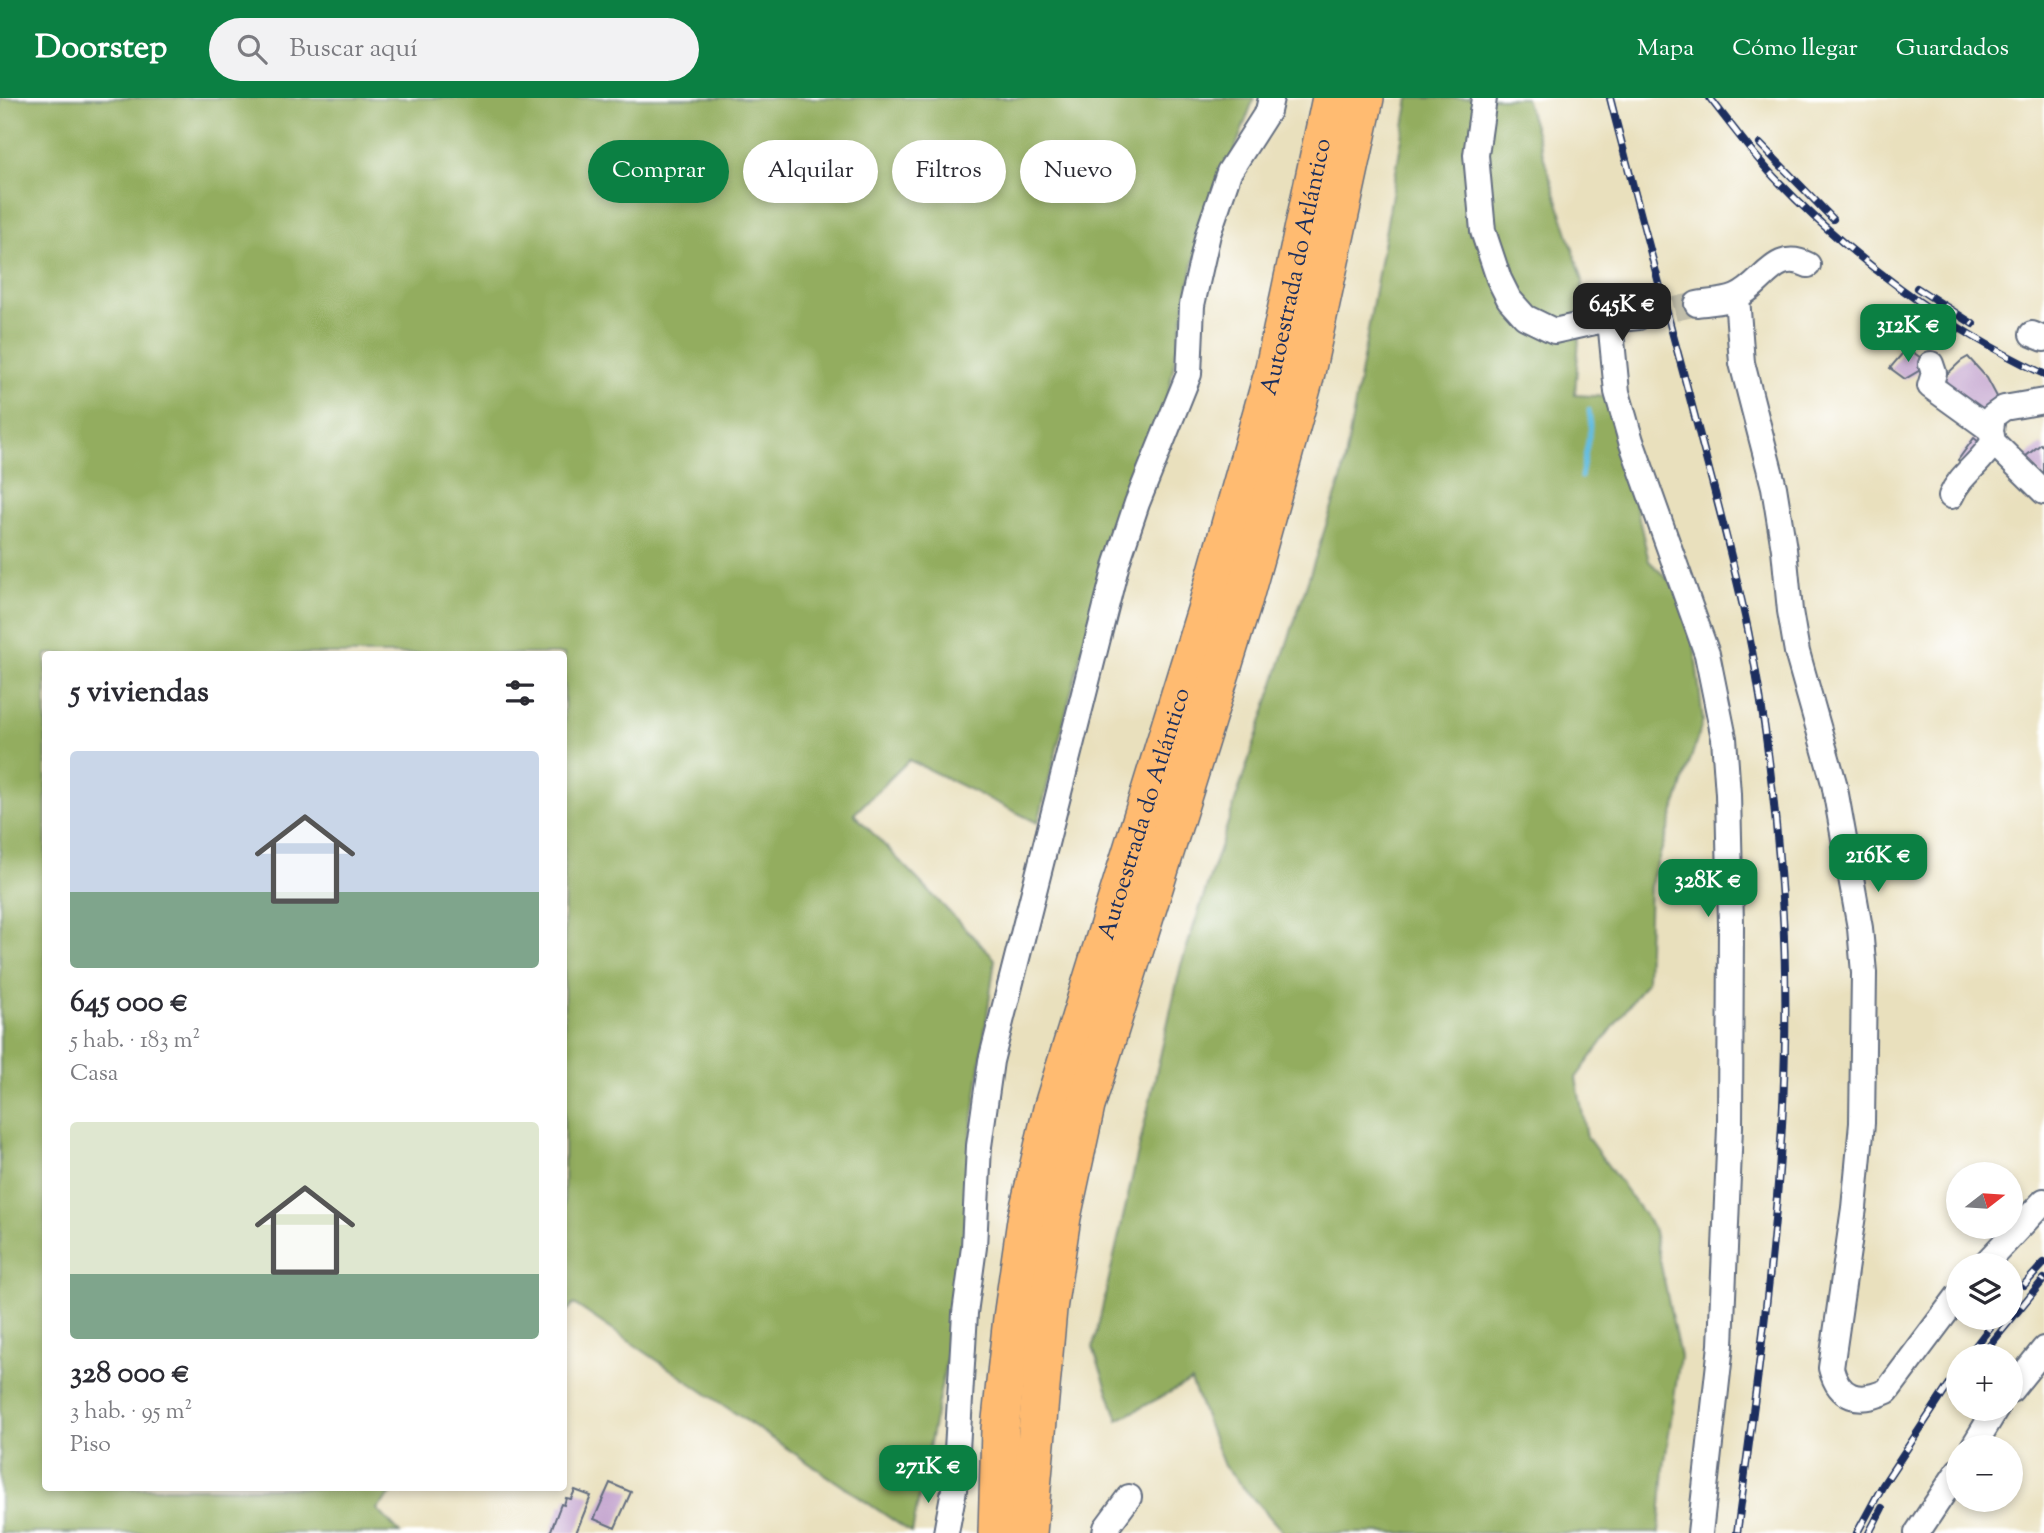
<!DOCTYPE html>
<html lang="es">
<head>
<meta charset="utf-8">
<style>
	:root { --surface:#fff; --page:#f2f2f3; --text:#2b2b33; --muted:#7c7c81; --accent:#0b8043 }
	body { margin:0; font-family:"Sorts Mill Goudy",serif; background:var(--page); color:var(--text); height:100vh; display:flex; flex-direction:column; font-size:26px; white-space:nowrap }
	* { box-sizing:border-box; margin:0 }
	p { font-size:23px; color:var(--muted) }
	.icon { flex:none; width:38px; height:38px; fill:none; stroke:currentColor; stroke-width:2; stroke-linecap:round; stroke-linejoin:round }
	.map { position:relative; flex:1; overflow:hidden }
	.panel { position:absolute; left:42px; top:553px; width:525px; height:840px; display:flex; flex-direction:column; background:var(--surface); border-radius:7px; box-shadow:0 4px 10px #0003 }
	.panel>* { flex:none }
	.top-card { position:absolute; left:588px; top:42px; width:665px; height:63px; display:flex; gap:14px }
	.needle { width:46px; rotate:73deg }
	.fabs { position:absolute; left:1946px; top:1064px; display:grid; gap:14px }
	.fabs a { display:grid; place-items:center; width:77px; height:77px; border-radius:50%; background:var(--surface); box-shadow:0 4px 10px #0003; font-size:35px }
	.price { position:absolute; translate:-50% -60px; padding:0 16px; border-radius:14px; background:var(--accent); color:#fff; font-size:23px; line-height:46px; filter:drop-shadow(0 2px 4px #0008) }
	.price::after { content:''; position:absolute; left:50%; top:42px; width:21px; height:16px; margin-left:-10px; background:inherit; clip-path:polygon(0 0,100% 0,50% 100%) }
	.price.on { background:#222; color:#fff }
	ul { padding:0; list-style:none }
	li { display:grid; align-content:center; gap:14px; height:371px; padding:0 28px }
	li span { display:grid; place-items:center; height:217px; border-radius:7px; color:#555 }
	li>.icon { margin-inline-start:auto }
	span .icon { width:126px; height:126px; fill:#fffc; stroke-width:1 }
	li b { font-size:30px }
	h2 { display:flex; justify-content:space-between; align-items:center; height:84px; padding:0 28px; font-size:30px }
	.chip { padding:0 24px; border-radius:32px; background:var(--surface); box-shadow:0 4px 10px #0003; font-size:24px; line-height:63px }
	.chip.on { background:var(--accent); color:#fff }
	header { display:flex; align-items:center; gap:42px; box-sizing:border-box; height:98px; padding:0 35px; background:var(--accent); color:#fff }
	header strong { font-size:33px }
	nav { display:flex; gap:38px; margin-inline-start:auto; font-size:24px }
	.search { width:490px; height:63px; background:var(--page); display:flex; align-items:center; gap:18px; box-sizing:border-box; padding:0 24px; border-radius:38px; color:var(--muted); font-size:26px }
	.map>svg:first-child { display:block }
	.forest { fill:#93ad5f; stroke:#576e5e; stroke-width:2 }
	.lines { fill:none; stroke-linecap:round; stroke-linejoin:round }
	.stream { stroke:#64bde1; stroke-width:5 }
	.building { fill:#c6a8d0 }
	.minor-tunnel { stroke:#c0bdaa; stroke-width:24; stroke-dasharray:24 12; stroke-linecap:butt }
	.minor-casing { stroke:#636d7f; stroke-width:28 }
	.highway-casing { stroke:#636d7f; stroke-width:40 }
	.minor { stroke:#fff; stroke-width:24 }
	.highway { stroke:#ffbb71; stroke-width:37 }
	.rail-casing { stroke:#1b2f5e; stroke-width:8 }
	.rail { stroke:#fff; stroke-width:5; stroke-dasharray:16; stroke-linecap:butt }
	.labels { text-anchor:middle; stroke-width:7; stroke-linejoin:round; paint-order:stroke }
	.street-label { font-size:24px; fill:#1b2f5e; stroke:#fff }
</style>
</head>
<body>
<header>
<strong>Doorstep</strong>
<div class="search"><svg class="icon" aria-label="search" viewBox="0 0 24 24"><circle cx="10" cy="10" r="6"/><path d="M15 15l6 6"/></svg>Buscar aquí</div>
<nav><a>Mapa</a><a>Cómo llegar</a><a>Guardados</a></nav>
</header>
<div class="map">
<svg width="2044" height="1435" viewBox="0 0 2044 1435">
	<rect width="100%" height="100%" fill="#fff"/>
	<filter id="ink" filterUnits="userSpaceOnUse"><feTurbulence type="fractalNoise" baseFrequency=".0143" numOctaves="2"/><feDisplacementMap in="SourceGraphic" scale="14" xChannelSelector="R" yChannelSelector="G"/><feConvolveMatrix kernelMatrix="1 2 1 2 8 2 1 2 1" color-interpolation-filters="sRGB"/></filter>
	<filter id="wash" filterUnits="userSpaceOnUse"><feTurbulence type="fractalNoise" baseFrequency=".00686" numOctaves="4" result="noise"/><feDisplacementMap in="SourceGraphic" scale="28" xChannelSelector="R" yChannelSelector="G"/><feGaussianBlur stdDeviation="1.57" result="paint"/><feColorMatrix in="noise" values="0 0 0 0 0 0 0 0 0 0 0 0 0 0 0 0 0 1.4 0 .05"/><feComposite in="paint" operator="in"/></filter>
	<g filter="url(#wash)">
		<rect width="100%" height="100%" fill="#e9e0bd"/>
		<path class="forest" d="M0 0H1254L1194 162 1167 302 1100 481 1038 725 909 662 854 716 995 861 971 1034 960 1194 912 1435 574 1206 564 1216V556H46V1390H397L377 1411 400 1435H0Z
			M1409 0H1525L1583 183 1575 297 1610 299 1649 463 1689 502 1703 623 1650 788 1647 883 1576 980 1587 1039 1653 1129 1680 1259 1664 1370 1659 1435H1284L1224 1368 1191 1283 1118 1322 1093 1250 1181 867 1342 379Z"/>
		<g class="lines">
			<path class="stream" d="M1581 379 1591 328 1589 312"/>
		</g>
		<g id="blocks">
			<path class="building" d="M1907 250 1921 260 1927 268 1905 281 1890 270Z
				M1968 259 1987 280 2002 308 1986 324 1963 304 1943 280 1961 263Z
				M1974 340 1984 348 1968 370 1958 362Z
				M2041 346 2044 350V382L2025 359Z
				M610 1385 631 1394 615 1430 594 1421Z
				M575 1392 591 1398 576 1435H550L561 1406 564 1407 566 1400 571 1401Z"/>
		</g>
	</g>
	<g filter="url(#ink)">
		<use href="#blocks" fill-opacity="0" stroke="#636d7f" stroke-width="2"/>
		<g class="lines">
			<path class="minor-tunnel" d="M1639 219 1697 206"/>
			<g class="minor-casing">
				<path id="minor" d="M1484 0 1476 57 1483 133 1499 181 1509 201 1525 219 1554 233 1599 223 1639 219
					M1737 199 1742 265 1774 389 1784 451 1790 513 1797 554 1834 685 1860 830 1864 875 1862 1025 1854 1110 1831 1270C1839 1301 1859 1306 1887 1293L1958 1198
					M1697 206C1709 204 1725 204 1736 199 1764 187 1774 150 1808 167
					M1610 222 1617 294 1631 343 1707 556 1724 640 1728 696 1731 827 1730 1029 1721 1247 1700 1435
					M2032 236 2044 241
					M1931 266 1934 275 1930 288 1991 332
					M1993 344 2044 394
					M1951 398C1961 375 1981 366 1993 344L1991 332 1993 318 2004 310 2044 303
					M1984 1167 2044 1103
					M2011 1292 2044 1251
					M1973 1349 1996 1311
					M946 1435 955 1386 965 1215 974 1149 979 1048 991 963 1117 465 1137 405 1189 276 1192 207 1208 136 1229 74 1268 13 1271 0
					M1105 1435 1106 1430 1129 1399
					M1917 1435 1958 1373"/>
			</g>
			<g class="highway-casing">
				<g id="highway">
					<path id="s1" d="M997 1435 1000 1331 1012 1220 1026 1122 1052 1011 1206 512 1273 275 1331 0"/>
					<path d="M1028 1435 1048 1211 1062 1119 1086 1008 1242 507 1305 279 1365 0"/>
				</g>
			</g>
			<use href="#minor" class="minor"/>
			<use href="#highway" class="highway"/>
			<g class="rail-casing">
				<path id="rail" d="M1610 0C1636 102 1664 203 1691 304 1711 380 1732 455 1748 532 1766 620 1776 711 1782 801 1796 1014 1765 1224 1737 1435
					M1710 0C1731 27 1751 54 1774 79 1850 159 1944 229 2044 276
					M1760 46 1833 121
					M1917 190 1973 226
					M2024 1187 2044 1165
					M1968 1258 1997 1220
					M1981 1258 2044 1181
					M1857 1435 1883 1387 1958 1273
					M1869 1435 1882 1410"/>
			</g>
			<use href="#rail" class="rail"/>
		</g>
	</g>
	<g class="labels">
		<g class="street-label">
			<text dy="8" stroke="none"><textPath href="#s1" startOffset="1306">Autoestrada do Atlántico</textPath></text>
			<text dy="8" stroke="none"><textPath href="#s1" startOffset="738">Autoestrada do Atlántico</textPath></text>
		</g>
	</g>
</svg>
<div class="fabs">
<a><svg class="needle" viewBox="-14 -14 28 28"><path d="M0-13l5 13h-10z" fill="#e53935"/><path d="M0 13l5-13h-10z" fill="#7c7c81"/></svg></a>
<a><svg class="icon" aria-label="layers" viewBox="0 0 24 24"><path d="M12 4l9 5-9 5-9-5zM3 14l9 5 9-5"/></svg></a>
<a>+</a>
<a>−</a>
</div>
<b class="price on" style="left:1622px;top:245px">645K €</b>
<b class="price" style="left:1908px;top:266px">312K €</b>
<b class="price" style="left:1878px;top:796px">216K €</b>
<b class="price" style="left:1708px;top:821px">328K €</b>
<b class="price" style="left:928px;top:1407px">271K €</b>
<div class="top-card">
<a class="chip on">Comprar</a>
<a class="chip">Alquilar</a>
<a class="chip">Filtros</a>
<a class="chip">Nuevo</a>
</div>
<section class="panel">
<h2>5 viviendas<svg class="icon" aria-label="filters" viewBox="0 0 24 24"><path d="M4 7h16M4 17h16"/><circle cx="9" cy="7" r="2"/><circle cx="15" cy="17" r="2"/></svg></h2>
<ul>
<li><span style="background:linear-gradient(#c9d6e8 65%,#7fa58c 0)"><svg class="icon" aria-label="home" viewBox="0 0 24 24"><path d="M3 11l9-7 9 7M6 9v11h12V9"/></svg></span><div><b>645 000 €</b><p>5 hab. · 183 m²</p><p>Casa</p></div></li>
<li><span style="background:linear-gradient(#dfe7d0 70%,#7fa58c 0)"><svg class="icon" aria-label="home" viewBox="0 0 24 24"><path d="M3 11l9-7 9 7M6 9v11h12V9"/></svg></span><div><b>328 000 €</b><p>3 hab. · 95 m²</p><p>Piso</p></div></li>
</ul>
</section>
</div>
</body>
</html>
